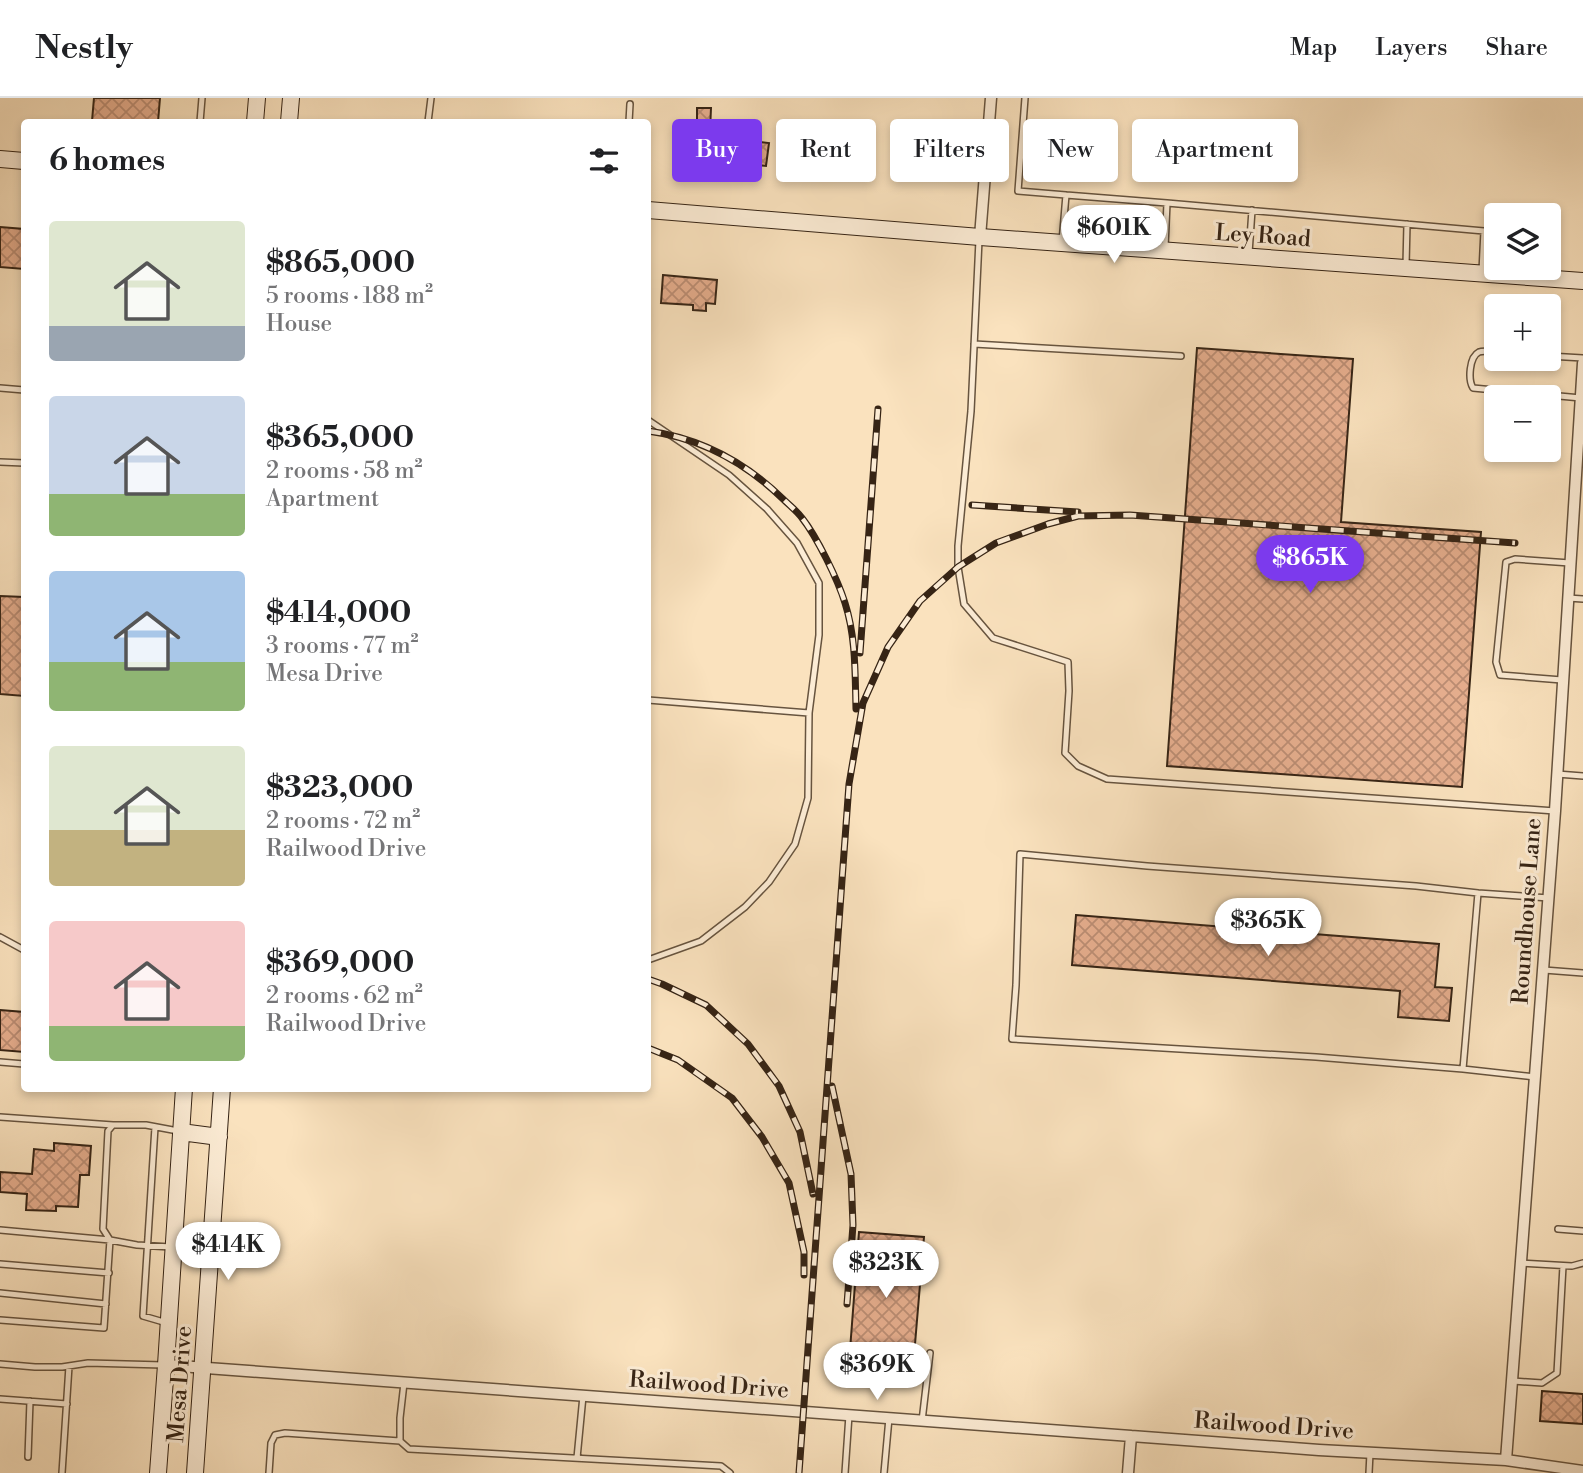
<!DOCTYPE html>
<html lang="en">
<head>
<meta charset="utf-8">
<style>
	:root { --surface:#fff; --page:#f2f2f2; --text:#202124; --muted:#757577; --line:#e0e0e0; --accent:#7c3aed }
	body { margin:0; font-family:"Libre Bodoni",serif; background:var(--page); color:var(--text); height:100vh; display:flex; flex-direction:column; font-size:26px; white-space:nowrap }
	* { box-sizing:border-box; margin:0 }
	p { font-size:23px; color:var(--muted) }
	.icon { flex:none; width:38px; height:38px; fill:none; stroke:currentColor; stroke-width:2; stroke-linecap:round; stroke-linejoin:round }
	.map { position:relative; flex:1; overflow:hidden }
	.panel { position:absolute; left:21px; top:21px; width:630px; height:973px; display:flex; flex-direction:column; background:var(--surface); border-radius:7px; box-shadow:0 4px 10px #0003 }
	.panel>* { flex:none }
	.guide { position:absolute; left:672px; top:21px; width:665px; height:63px; display:flex; gap:14px }
	.fabs { position:absolute; left:1484px; top:105px; display:grid; gap:14px }
	.fabs a { display:grid; place-items:center; width:77px; height:77px; border-radius:7px; background:var(--surface); box-shadow:0 4px 10px #0003; font-size:35px }
	.price { position:absolute; translate:-50% -60px; padding:0 16px; border-radius:24px; background:#fff; color:#222; font-size:23px; line-height:46px; filter:drop-shadow(0 2px 4px #0008) }
	.price::after { content:''; position:absolute; left:50%; top:42px; width:21px; height:16px; margin-left:-10px; background:inherit; clip-path:polygon(0 0,100% 0,50% 100%) }
	.price.on { background:var(--accent); color:#fff }
	ul { padding:0; list-style:none }
	li { display:flex; align-items:center; gap:21px; height:175px; padding:0 28px }
	li span { display:grid; place-items:center; flex:none; width:196px; height:140px; border-radius:7px; color:#555 }
	li>.icon { margin-inline-start:auto }
	span .icon { width:84px; height:84px; fill:#fffc; stroke-width:1 }
	li b { font-size:30px }
	h2 { display:flex; justify-content:space-between; align-items:center; height:84px; padding:0 28px; font-size:30px }
	.tag { padding:0 24px; border-radius:7px; background:var(--surface); box-shadow:0 4px 10px #0003; font-size:24px; line-height:63px }
	.tag.on { background:var(--accent); color:#fff }
	header { display:flex; align-items:center; gap:42px; box-sizing:border-box; height:98px; padding:0 35px; background:var(--surface); border-bottom:2px solid var(--line) }
	header strong { font-size:33px }
	nav { display:flex; gap:38px; margin-inline-start:auto; font-size:24px }
	.map>svg:first-child { display:block }
	.building { fill:url(#building-cross-hatch); stroke:#362415; stroke-width:2 }
	.lines { fill:none; stroke-linecap:round; stroke-linejoin:round }
	.service-casing { stroke:#67543f; stroke-width:8 }
	.minor-casing { stroke:#67543f; stroke-width:13 }
	.secondary-casing { stroke:#362415; stroke-width:18 }
	.service { stroke:#fcecd5; stroke-width:5 }
	.minor { stroke:#fcecd5; stroke-width:10 }
	.secondary { stroke:#fcecd5; stroke-width:16 }
	.rail-casing { stroke:#362415; stroke-width:7 }
	.rail { stroke:#fcecd5; stroke-width:4.5; stroke-dasharray:13; stroke-linecap:butt }
	.labels { text-anchor:middle; stroke-width:6; stroke-linejoin:round; paint-order:stroke }
	.street-label { font-size:23px; fill:#362415; stroke:#fcecd5 }
</style>
</head>
<body>
<header>
<strong>Nestly</strong>
<nav><a>Map</a><a>Layers</a><a>Share</a></nav>
</header>
<div class="map">
<svg width="1583" height="1375" viewBox="0 0 1583 1375">
	<defs>
		<pattern id="building-cross-hatch" width="8" height="8" patternUnits="userSpaceOnUse" patternTransform="scale(1.75)"><rect width="8" height="8" fill="#e6ae8e"/><path d="M0 0l8 8M0 8l8-8" fill="none" stroke="#bb8d73"/></pattern>
	</defs>
	<rect width="100%" height="100%" fill="#fae2be"/>
	<filter id="stains"><feTurbulence type="fractalNoise" baseFrequency=".00286" numOctaves="4"/><feColorMatrix values="0 0 0 0 .2 0 0 0 0 .09 0 0 0 0 .02 0 0 0 .5 -.17"/></filter>
	<radialGradient id="worn" r=".72"><stop offset=".6" stop-color="#630" stop-opacity="0"/><stop offset="1" stop-color="#630" stop-opacity=".3"/></radialGradient>
	<path class="building" d="M94 0H160L158 24 92 23Z
		M697 10H711L710 33 729 34 728 40 769 45 766 68 733 64 734 59 693 56 694 32H697Z
		M0 129 24 131V171L0 169Z
		M663 177 717 182 715 206 706 205V213L693 212V207L661 205Z
		M1197 250 1353 261 1341 424 1481 434 1462 689 1167 668Z
		M0 498 24 499V598L0 596Z
		M1076 817 1439 846 1435 889 1452 890 1449 923 1398 919 1400 893 1072 867Z
		M0 912 24 914V954L0 952Z
		M54 1045 91 1048 89 1077H80L78 1109 56 1108V1113L26 1112 27 1096 0 1094V1074L32 1076 34 1051 54 1053Z
		M859 1134 924 1139 913 1270 849 1265Z
		M1542 1293 1583 1296V1326L1540 1323Z"/>
	<g class="lines">
		<g class="service-casing">
			<path id="service" d="M1025 0 1018 93 1066 97
				M200 24 202 0
				M428 24 431 0
				M629 24 630 6
				M1167 105 1484 133 1482 173
				M979 142 971 313 958 448V469L964 506 993 540 1068 564 1069 593 1065 655 1078 668 1107 681 1555 713
				M1062 144 1066 97 1167 105 1165 149
				M1249 155 1252 112
				M1406 167 1407 126
				M974 246 1181 258
				M1496 254C1491 254 1484 252 1479 254 1469 259 1468 282 1473 290L1581 300
				M1549 258 1583 260
				M0 290 24 292
				M648 322 729 377 767 411 797 445 819 485V537L809 615 808 700 795 746 769 784 745 809 701 843 648 862
				M0 364 24 365
				M1568 500 1583 501
				M1562 582 1500 577 1496 564 1506 464 1515 461 1570 465
				M648 602 809 615
				M1557 676 1583 678
				M0 839 24 852
				M1544 872 1583 875
				M0 964 24 966
				M1463 971 1316 959 1012 941 1016 887 1020 756 1147 768 1416 788 1478 795
				M1535 979 1463 971 1478 795 1549 800
				M0 1019 113 1027
				M155 1029 143 1218 167 1225
				M1558 1131 1583 1133
				M0 1132 110 1142 104 1230 0 1222
				M171 1149 137 1147 110 1142 103 1131 108 1033 113 1027H146L178 1033
				M1521 1165 1572 1168 1583 1165
				M0 1166 109 1175
				M0 1195 106 1206
				M0 1266 35 1269H62L88 1265 163 1267
				M1513 1283 1542 1285 1557 1275 1563 1168
				M404 1285 400 1320V1343L409 1351 721 1368 730 1375
				M0 1301 67 1306
				M922 1323 930 1255
				M28 1359 30 1303
				M577 1360 583 1298
				M62 1375 69 1268
				M269 1375 271 1345 275 1337 285 1335 400 1343
				M845 1375 849 1317
				M884 1375 889 1320
				M1369 1375 1370 1355"/>
		</g>
		<g class="minor-casing">
			<path id="minor" d="M980 139 991 0
				M166 1267 1131 1338 1319 1352 1506 1362 1583 1373
				M1506 1362 1555 713 1583 265
				M1128 1375 1131 1338"/>
		</g>
		<g class="secondary-casing">
			<path id="secondary" d="M255 24 257 0
				M289 24 291 0
				M0 61 24 63
				M648 112 980 139 1583 183
				M181 1034 219 1039
				M158 1375 166 1267 184 990
				M195 1375 222 990"/>
		</g>
		<use href="#service" class="service"/>
		<use href="#minor" class="minor"/>
		<use href="#secondary" class="secondary"/>
		<g class="rail-casing">
			<path id="rail" d="M648 333C700 340 745 364 783 401 789 407 797 413 802 420 817 439 838 482 845 505 856 539 855 576 856 611
				M972 407 1078 414
				M860 555 878 311
				M648 881 662 886 706 907 748 946 779 988 800 1034 813 1096
				M648 950 678 962 732 1000 762 1039 789 1085 804 1154V1177
				M832 988 851 1076 853 1127 847 1206
				M799 1375 849 686 863 605 888 549 920 503 958 469 996 445 1048 426 1078 418 1130 417 1515 445"/>
		</g>
		<use href="#rail" class="rail"/>
	</g>
	<g class="labels">
		<g class="street-label">
			<text transform="translate(1263 137) rotate(4)" y="8">Ley Road</text>
			<text transform="translate(1526 813) rotate(-86)" y="8">Roundhouse Lane</text>
			<text transform="translate(179 1286) rotate(-86)" y="8">Mesa Drive</text>
			<text transform="translate(709 1286) rotate(4)" y="8">Railwood Drive</text>
			<text transform="translate(1274 1327) rotate(4)" y="8">Railwood Drive</text>
		</g>
	</g>
	<rect width="100%" height="100%" filter="url(#stains)"/>
	<rect width="100%" height="100%" fill="url(#worn)"/>
</svg>
<div class="fabs">
<a><svg class="icon" aria-label="layers" viewBox="0 0 24 24"><path d="M12 4l9 5-9 5-9-5zM3 14l9 5 9-5"/></svg></a>
<a>+</a>
<a>−</a>
</div>
<b class="price" style="left:1114px;top:167px">$601K</b>
<b class="price on" style="left:1310px;top:497px">$865K</b>
<b class="price" style="left:1268px;top:860px">$365K</b>
<b class="price" style="left:228px;top:1184px">$414K</b>
<b class="price" style="left:886px;top:1202px">$323K</b>
<b class="price" style="left:877px;top:1304px">$369K</b>
<div class="guide">
<a class="tag on">Buy</a>
<a class="tag">Rent</a>
<a class="tag">Filters</a>
<a class="tag">New</a>
<a class="tag">Apartment</a>
</div>
<section class="panel">
<h2>6 homes<svg class="icon" aria-label="filters" viewBox="0 0 24 24"><path d="M4 7h16M4 17h16"/><circle cx="9" cy="7" r="2"/><circle cx="15" cy="17" r="2"/></svg></h2>
<ul>
<li><span style="background:linear-gradient(#dfe7d0 75%,#9aa5b1 0)"><svg class="icon" aria-label="home" viewBox="0 0 24 24"><path d="M3 11l9-7 9 7M6 9v11h12V9"/></svg></span><div><b>$865,000</b><p>5 rooms · 188 m²</p><p>House</p></div></li>
<li><span style="background:linear-gradient(#c9d6e8 70%,#8fb573 0)"><svg class="icon" aria-label="home" viewBox="0 0 24 24"><path d="M3 11l9-7 9 7M6 9v11h12V9"/></svg></span><div><b>$365,000</b><p>2 rooms · 58 m²</p><p>Apartment</p></div></li>
<li><span style="background:linear-gradient(#a9c7e8 65%,#8fb573 0)"><svg class="icon" aria-label="home" viewBox="0 0 24 24"><path d="M3 11l9-7 9 7M6 9v11h12V9"/></svg></span><div><b>$414,000</b><p>3 rooms · 77 m²</p><p>Mesa Drive</p></div></li>
<li><span style="background:linear-gradient(#dfe7d0 60%,#c2b280 0)"><svg class="icon" aria-label="home" viewBox="0 0 24 24"><path d="M3 11l9-7 9 7M6 9v11h12V9"/></svg></span><div><b>$323,000</b><p>2 rooms · 72 m²</p><p>Railwood Drive</p></div></li>
<li><span style="background:linear-gradient(#f6c9c9 75%,#8fb573 0)"><svg class="icon" aria-label="home" viewBox="0 0 24 24"><path d="M3 11l9-7 9 7M6 9v11h12V9"/></svg></span><div><b>$369,000</b><p>2 rooms · 62 m²</p><p>Railwood Drive</p></div></li>
</ul>
</section>
</div>
</body>
</html>
